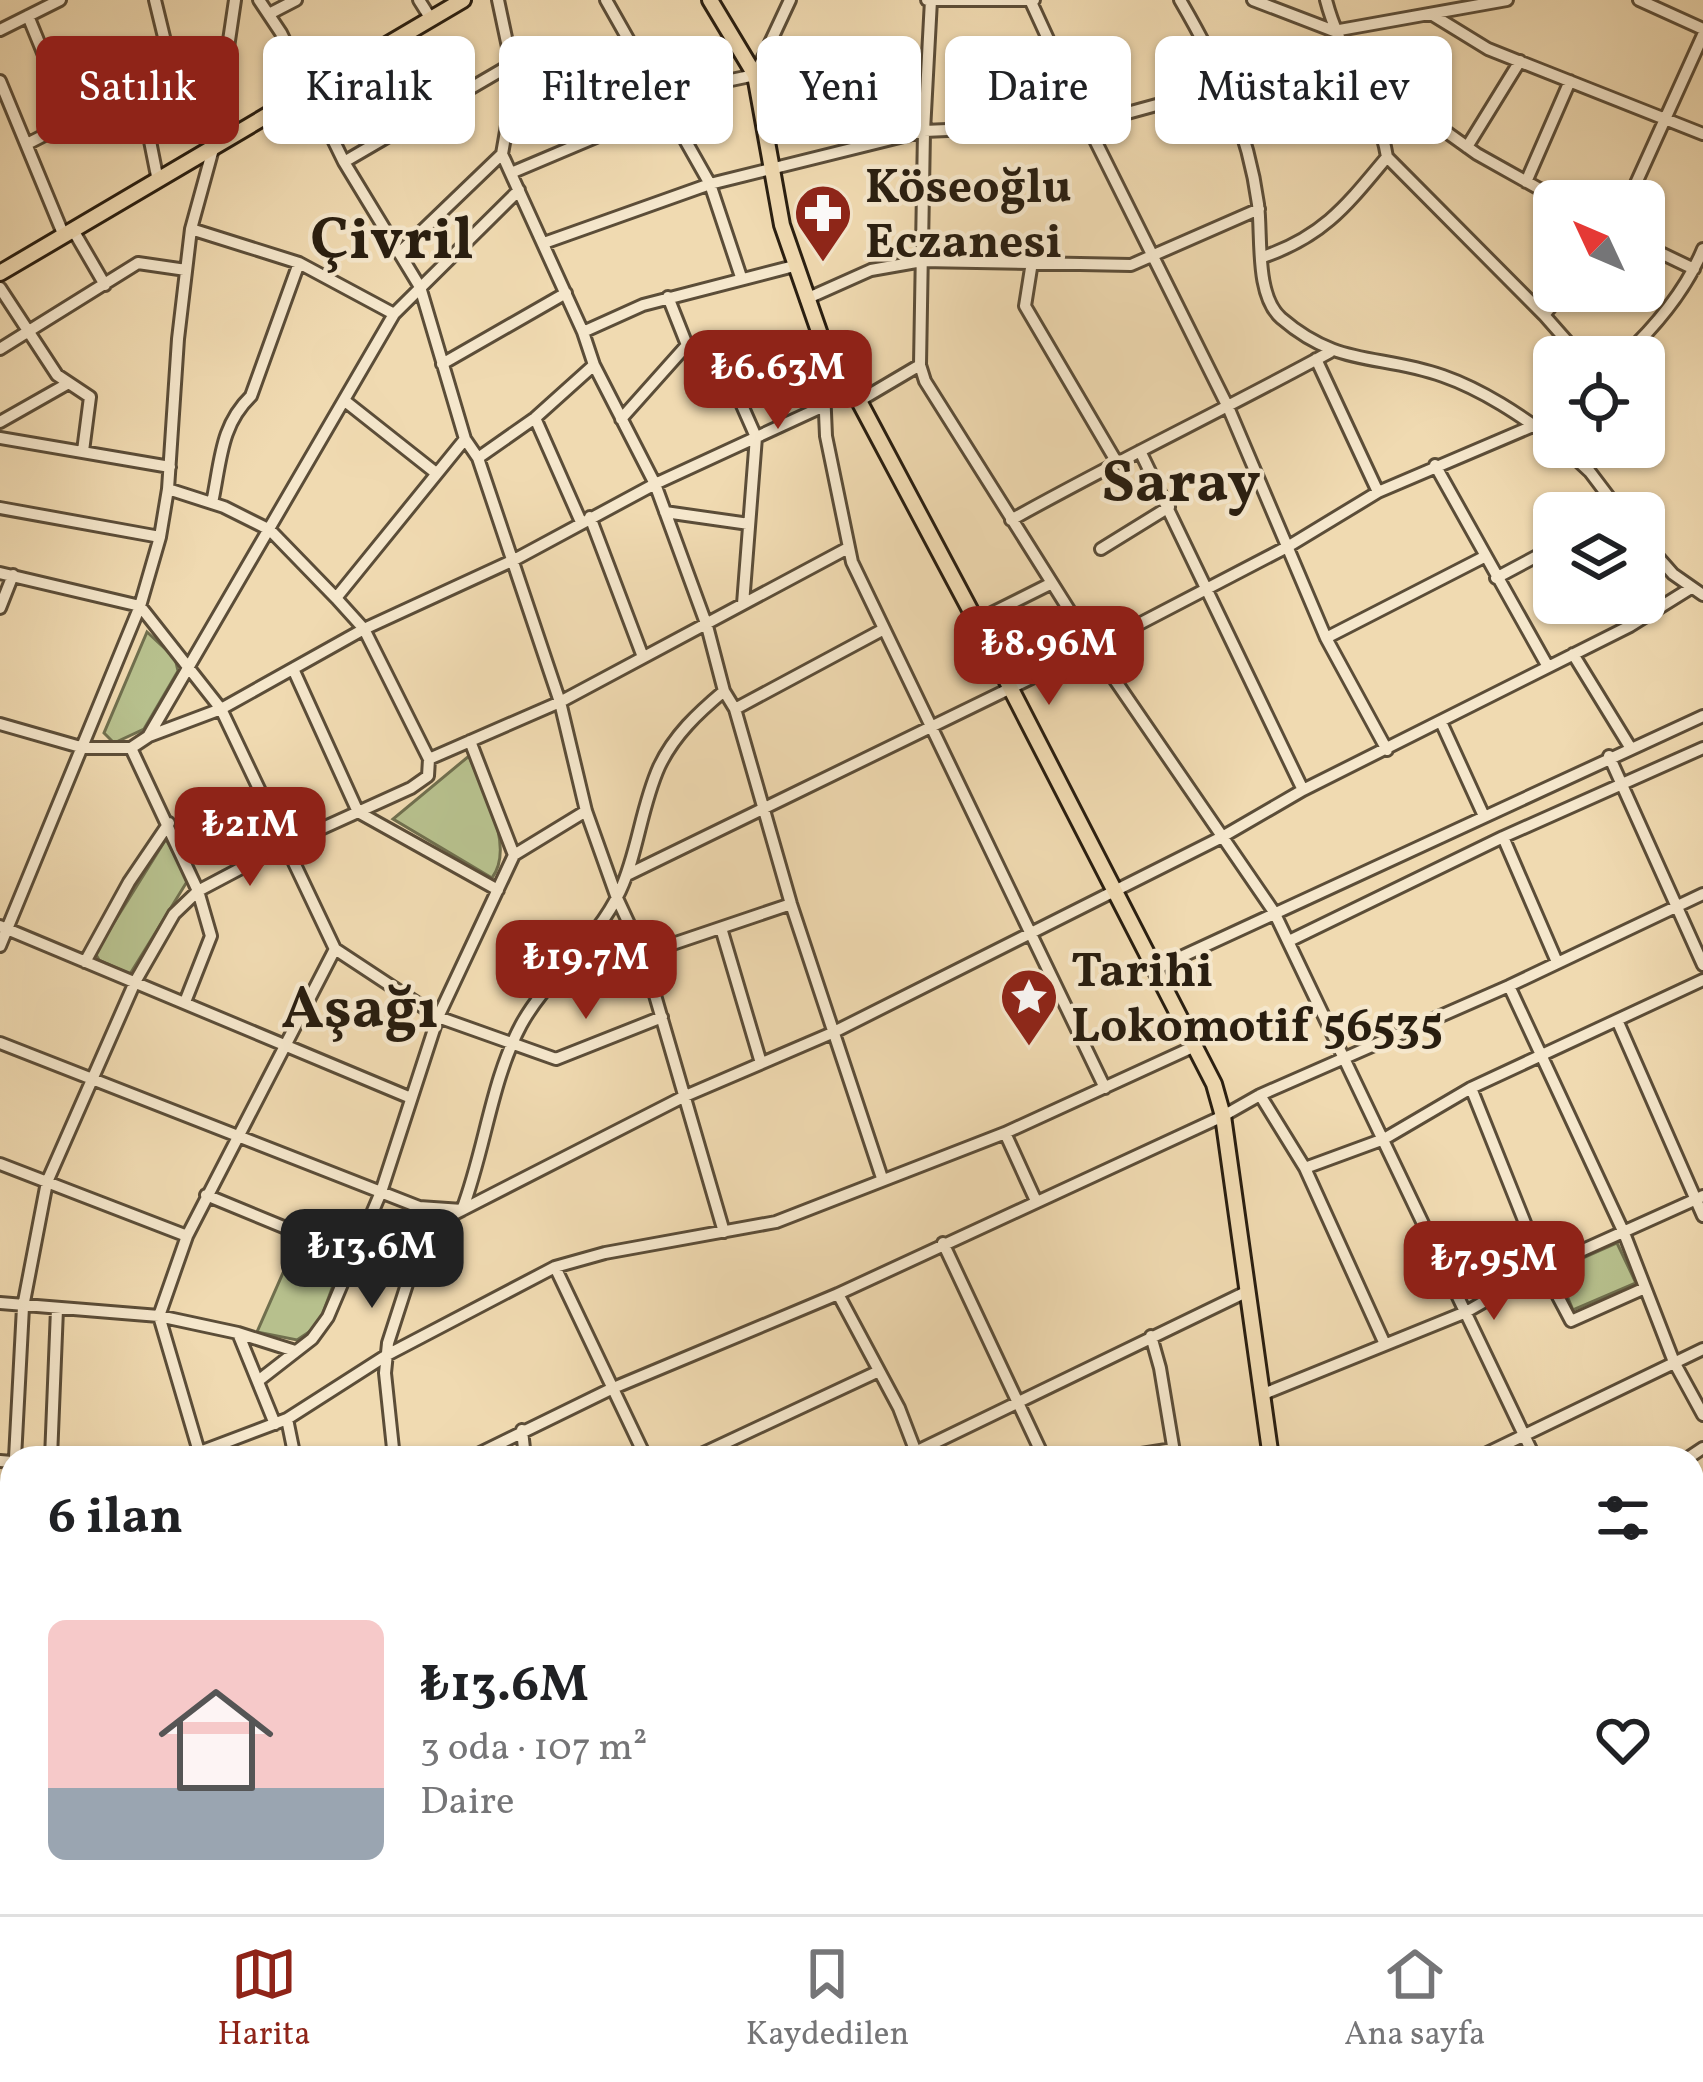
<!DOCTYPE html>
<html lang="tr">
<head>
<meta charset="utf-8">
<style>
	:root { --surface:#fff; --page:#f2f2f2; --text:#202124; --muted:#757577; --line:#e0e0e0; --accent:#8f2418 }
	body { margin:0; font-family:Vollkorn,serif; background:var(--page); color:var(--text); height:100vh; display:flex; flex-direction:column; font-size:45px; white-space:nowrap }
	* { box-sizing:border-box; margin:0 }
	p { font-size:39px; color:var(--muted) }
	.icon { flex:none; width:66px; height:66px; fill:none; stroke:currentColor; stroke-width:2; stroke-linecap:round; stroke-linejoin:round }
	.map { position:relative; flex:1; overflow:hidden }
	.panel { position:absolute; left:0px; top:1446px; width:1704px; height:468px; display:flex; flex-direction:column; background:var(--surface); border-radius:36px 36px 0 0; box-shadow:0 3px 9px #0004 }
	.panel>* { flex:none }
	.guide { position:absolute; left:36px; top:36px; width:1632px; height:108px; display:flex; gap:24px }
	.needle { width:78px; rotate:314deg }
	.tools { position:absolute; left:1533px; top:180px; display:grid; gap:24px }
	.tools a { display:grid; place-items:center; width:132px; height:132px; border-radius:18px; background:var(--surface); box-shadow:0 3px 9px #0004; font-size:60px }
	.price { position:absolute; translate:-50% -102px; padding:0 27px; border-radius:24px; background:var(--accent); color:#fff; font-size:39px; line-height:78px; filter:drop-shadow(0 3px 6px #0008) }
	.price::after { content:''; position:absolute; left:50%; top:72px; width:36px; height:27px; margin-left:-18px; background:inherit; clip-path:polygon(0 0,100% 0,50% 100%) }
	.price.selected { background:#222; color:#fff }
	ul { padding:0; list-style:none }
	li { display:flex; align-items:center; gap:36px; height:300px; padding:0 48px }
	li+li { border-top:3px solid var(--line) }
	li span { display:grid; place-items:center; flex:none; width:336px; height:240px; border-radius:18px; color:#555 }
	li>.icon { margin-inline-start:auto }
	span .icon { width:144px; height:144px; fill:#fffc; stroke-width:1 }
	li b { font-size:51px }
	h2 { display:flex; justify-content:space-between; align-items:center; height:144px; padding:0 48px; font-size:51px }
	.tag { padding:0 42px; border-radius:18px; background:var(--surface); box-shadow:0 3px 9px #0004; font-size:42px; line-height:108px }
	.tag.selected { background:var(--accent); color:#fff }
	.tabs { display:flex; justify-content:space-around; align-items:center; height:168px; border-top:3px solid var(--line); background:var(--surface); font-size:33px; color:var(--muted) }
	.tabs a { display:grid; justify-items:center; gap:6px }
	.tabs .selected { color:var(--accent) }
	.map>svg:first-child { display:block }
	.green { fill:#b7c08d; stroke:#706f4e; stroke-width:3 }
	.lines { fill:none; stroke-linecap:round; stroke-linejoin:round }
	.minor-casing { stroke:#5b4d38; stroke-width:16 }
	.major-casing { stroke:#291e10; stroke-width:20 }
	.minor { stroke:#f5e7cc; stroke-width:10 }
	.major { stroke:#f0dab1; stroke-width:14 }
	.labels { text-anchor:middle; stroke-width:9; stroke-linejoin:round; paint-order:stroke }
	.poi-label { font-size:48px; font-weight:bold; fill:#291e10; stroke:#f5e7cc; text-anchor:start }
	.district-label { font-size:60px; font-weight:bold; fill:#291e10; stroke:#f5e7cc }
</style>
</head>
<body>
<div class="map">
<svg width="1703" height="1914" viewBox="0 0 1703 1914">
	<rect width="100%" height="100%" fill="#f0dab1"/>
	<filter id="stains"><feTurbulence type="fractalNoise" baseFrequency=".00167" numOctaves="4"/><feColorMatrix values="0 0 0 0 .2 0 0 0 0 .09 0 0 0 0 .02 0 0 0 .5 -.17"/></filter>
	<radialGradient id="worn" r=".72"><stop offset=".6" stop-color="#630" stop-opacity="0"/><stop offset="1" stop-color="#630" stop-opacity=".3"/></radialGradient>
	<path class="green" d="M147 632 175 658 178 671 144 729 114 743 104 733Z
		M469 756C482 790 516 845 492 878L393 819Z
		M166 839 188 880 130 974 99 960 95 953Z
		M297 1241 343 1259 318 1326 297 1340 257 1332Z
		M1617 1243 1636 1283 1573 1310 1556 1270Z"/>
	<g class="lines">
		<g class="minor-casing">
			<path id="minor" d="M155 0 172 70
				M259 0 281 33 344 162 420 287 465 439 478 458 560 702 586 811 617 898 643 954 724 1232
				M419 0 431 19
				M498 0 515 80 502 154 583 332 594 365 655 484 707 626 724 691 735 709 791 904 882 1178
				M606 0 710 184 741 277
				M927 0H1034
				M931 0 924 131 920 365 925 381 1093 648 1274 912 1535 1458
				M1180 0C1218 65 1248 129 1258 204 1262 237 1255 295 1281 318 1339 368 1378 353 1443 376 1483 390 1520 415 1554 440
				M1253 0 1334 31 1507 0
				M1326 0C1340 55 1378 101 1387 157L1544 315 1581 357
				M1639 0 1703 29
				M1031 2 1087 124 1228 407 1326 638 1387 750
				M269 14 296 0
				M1431 14 1488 49 1703 134
				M28 16 71 121
				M0 30 60 0
				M1357 68 1477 154 1561 201
				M0 81 64 236
				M139 86 158 181
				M27 144 201 55 224 49
				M1467 147 1520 61
				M344 162 512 64
				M511 173 731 80 755 75 790 0
				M1526 182 1570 81
				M1628 201 1703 35
				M191 229 299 263 394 314
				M73 230 105 285
				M544 243 710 184 924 131 1087 124 1226 86
				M1644 245 1694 269
				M399 253 502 154
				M1263 257C1324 236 1347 205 1387 157
				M1032 262 1025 306 1116 461
				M0 288 57 375 90 397 83 451
				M668 297 687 345 730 378 756 437 743 604
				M806 299 871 270 922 261 1131 265 1259 209
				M1544 315 1564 291
				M583 332 643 305 794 266
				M822 342 826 436 852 562 1105 1088
				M0 349 138 263 186 270
				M1623 357C1655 327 1686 290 1703 249
				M1316 359 1378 492
				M442 364 566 293
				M345 401 436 473
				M859 401 920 365
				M535 418 581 522
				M621 419 687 345
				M0 422 67 384
				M0 438 170 467
				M1563 447 1590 472 1621 513
				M1140 451 1303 790
				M478 458 535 418 594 365
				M1435 465 1547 665
				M212 503C221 461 220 426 251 396L299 263
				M0 508 160 537
				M665 512 749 524
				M590 517 643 657
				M1011 520C1116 461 1224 410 1330 352
				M1644 541 1673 574 1703 595
				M1101 549 1169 507
				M0 573 140 606 221 709 335 949 438 1017 556 1059 662 1017
				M1496 578 1554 547
				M336 598 465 439
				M0 608 13 575
				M976 621 1052 583
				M1326 638 1484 557
				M1573 654 1630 747
				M294 671 358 812 498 890
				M735 709 884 629
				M1441 722 1483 814
				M0 724 84 748H131L149 736 221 709 364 629 514 560 655 484 824 406 837 390H850
				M149 735 394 314 519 190
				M131 748 198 891 211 936 185 1002
				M1609 756 1703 965
				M429 759 560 702 848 548
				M1503 837 1557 962
				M514 855 586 811
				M627 875 1093 648 1289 546 1378 492 1554 417
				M0 926 411 1098
				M721 928 761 1063
				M1289 941 1503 837 1703 748
				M0 946 140 606 160 537 168 489 178 339 191 229 213 149 235 0
				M643 954 791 904
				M85 962 129 882 169 823
				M1157 968 1703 716
				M1509 986 1624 1233 1674 1362 1703 1415
				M1617 1020 1703 1216
				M0 1043 419 1207 462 1210 683 1097 832 1033 1222 837 1303 790 1630 626 1691 588
				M1471 1088 1543 1268 1571 1321 1645 1288
				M1260 1095 1305 1168 1384 1342
				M1005 1133 1036 1201
				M0 1164 187 1236
				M1305 1168 1384 1139 1471 1088 1703 980
				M206 1195 354 1256
				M943 1243 1044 1458
				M555 1267 646 1458
				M838 1294 899 1408 917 1455
				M0 1303 159 1316 238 1333 295 1351
				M238 1333 275 1424
				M1151 1336 1160 1368 1175 1458
				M258 1381 312 1339 328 1317 381 1192 438 1017 514 855 470 741
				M1261 1395 1466 1312 1543 1268 1703 1196
				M287 1419 295 1458
				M522 1430 525 1458
				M200 1455 159 1316 187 1236 335 949
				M15 1458 23 1307 47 1182 135 982 174 914 198 891 283 846 411 788 428 776 429 759 364 629 336 598 270 530 224 507 168 489
				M51 1458 57 1309
				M144 1458 200 1452 287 1419 387 1355 555 1267 605 1253 776 1222 1005 1133 1195 1046
				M394 1458 385 1373 388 1343 418 1250 436 1223 462 1210C485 1150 491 1081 521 1025 547 977 596 943 620 891 638 852 641 807 659 767 674 735 698 713 724 691
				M470 1458 611 1389 838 1294 1223 1116 1260 1095 1509 986 1703 894
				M693 1458 879 1371
				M903 1458 1246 1292
				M1116 1458 1173 1449
				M1477 1458 1703 1349
				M1688 1458 1703 1448
				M0 1461 12 1462
				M1692 1566 1703 1557
				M0 1571H12
				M1692 1630 1703 1640
				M1692 1652 1703 1663
				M0 1682 12 1683
				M1692 1713 1703 1702
				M0 1788 12 1789
				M1692 1795 1703 1784
				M1692 1825 1703 1836
				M218 1902 246 1914
				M350 1902 351 1914
				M458 1902 459 1914
				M669 1902 670 1914
				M786 1902V1914
				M880 1902 881 1914
				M971 1902 972 1914
				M1102 1902 1104 1914
				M1243 1902 1245 1914
				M1590 1902 1602 1914
				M103 1914 109 1902
				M485 1914 590 1902"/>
		</g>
		<g class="major-casing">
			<path id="major" d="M710 0 755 75 782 225 822 340 859 401 976 621 1214 1084 1223 1116 1271 1458
				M0 273 463 0
				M1339 1902 1341 1914"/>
		</g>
		<use href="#minor" class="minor"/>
		<use href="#major" class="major"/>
	</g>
	<defs>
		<g id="pharmacy-pin" transform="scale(3)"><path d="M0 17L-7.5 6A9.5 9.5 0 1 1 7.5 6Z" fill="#8f2418" stroke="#f5e7cc"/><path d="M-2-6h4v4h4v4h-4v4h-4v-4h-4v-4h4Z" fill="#fff"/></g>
		<g id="sight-pin" transform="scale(3)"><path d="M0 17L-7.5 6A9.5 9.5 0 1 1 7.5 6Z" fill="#8f2418" stroke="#f5e7cc"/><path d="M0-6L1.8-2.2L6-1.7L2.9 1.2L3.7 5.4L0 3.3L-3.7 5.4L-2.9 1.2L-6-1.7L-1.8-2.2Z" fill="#fff"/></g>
	</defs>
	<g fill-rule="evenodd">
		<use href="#pharmacy-pin" x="823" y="213"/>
		<use href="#sight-pin" x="1029" y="997"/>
	</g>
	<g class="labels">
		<g class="poi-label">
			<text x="865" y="202">Köseoğlu<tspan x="865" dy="55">Eczanesi</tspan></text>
			<text x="1071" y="986">Tarihi<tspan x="1071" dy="55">Lokomotif 56535</tspan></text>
		</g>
		<g class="district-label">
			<text x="392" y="258">Çivril</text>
			<text x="1181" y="501">Saray</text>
			<text x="360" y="1027">Aşağı</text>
		</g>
	</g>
	<rect width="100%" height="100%" filter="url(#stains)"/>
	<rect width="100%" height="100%" fill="url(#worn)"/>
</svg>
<div class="tools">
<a><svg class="needle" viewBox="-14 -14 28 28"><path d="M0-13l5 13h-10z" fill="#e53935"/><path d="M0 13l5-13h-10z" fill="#757577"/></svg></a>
<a><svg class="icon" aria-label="locate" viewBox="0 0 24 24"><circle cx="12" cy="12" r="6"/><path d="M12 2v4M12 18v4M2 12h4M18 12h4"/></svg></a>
<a><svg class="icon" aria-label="layers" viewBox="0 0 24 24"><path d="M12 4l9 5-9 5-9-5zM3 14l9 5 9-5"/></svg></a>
</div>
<b class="price" style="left:778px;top:432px">₺6.63M</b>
<b class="price" style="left:1049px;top:708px">₺8.96M</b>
<b class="price" style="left:250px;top:889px">₺21M</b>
<b class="price" style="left:586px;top:1022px">₺19.7M</b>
<b class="price selected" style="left:372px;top:1311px">₺13.6M</b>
<b class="price" style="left:1494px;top:1323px">₺7.95M</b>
<div class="guide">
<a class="tag selected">Satılık</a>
<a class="tag">Kiralık</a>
<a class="tag">Filtreler</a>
<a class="tag">Yeni</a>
<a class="tag">Daire</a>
<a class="tag">Müstakil ev</a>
</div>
<section class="panel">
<h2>6 ilan<svg class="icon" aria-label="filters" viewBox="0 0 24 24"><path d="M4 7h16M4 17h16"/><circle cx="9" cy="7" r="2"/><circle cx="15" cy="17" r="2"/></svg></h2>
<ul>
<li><span style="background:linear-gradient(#f6c9c9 70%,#9aa5b1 0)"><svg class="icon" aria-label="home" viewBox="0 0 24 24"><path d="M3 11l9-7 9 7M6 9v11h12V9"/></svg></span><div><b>₺13.6M</b><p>3 oda · 107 m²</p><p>Daire</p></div><svg class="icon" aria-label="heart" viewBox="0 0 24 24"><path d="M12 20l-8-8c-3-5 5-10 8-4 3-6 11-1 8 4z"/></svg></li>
</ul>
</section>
</div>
<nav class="tabs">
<a class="selected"><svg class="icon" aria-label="map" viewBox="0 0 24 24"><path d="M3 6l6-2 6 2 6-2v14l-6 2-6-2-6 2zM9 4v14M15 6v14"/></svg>Harita</a>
<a><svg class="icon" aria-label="saved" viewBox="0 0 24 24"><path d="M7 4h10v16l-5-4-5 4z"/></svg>Kaydedilen</a>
<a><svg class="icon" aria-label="home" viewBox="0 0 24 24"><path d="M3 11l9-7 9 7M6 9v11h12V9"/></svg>Ana sayfa</a>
</nav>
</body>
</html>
